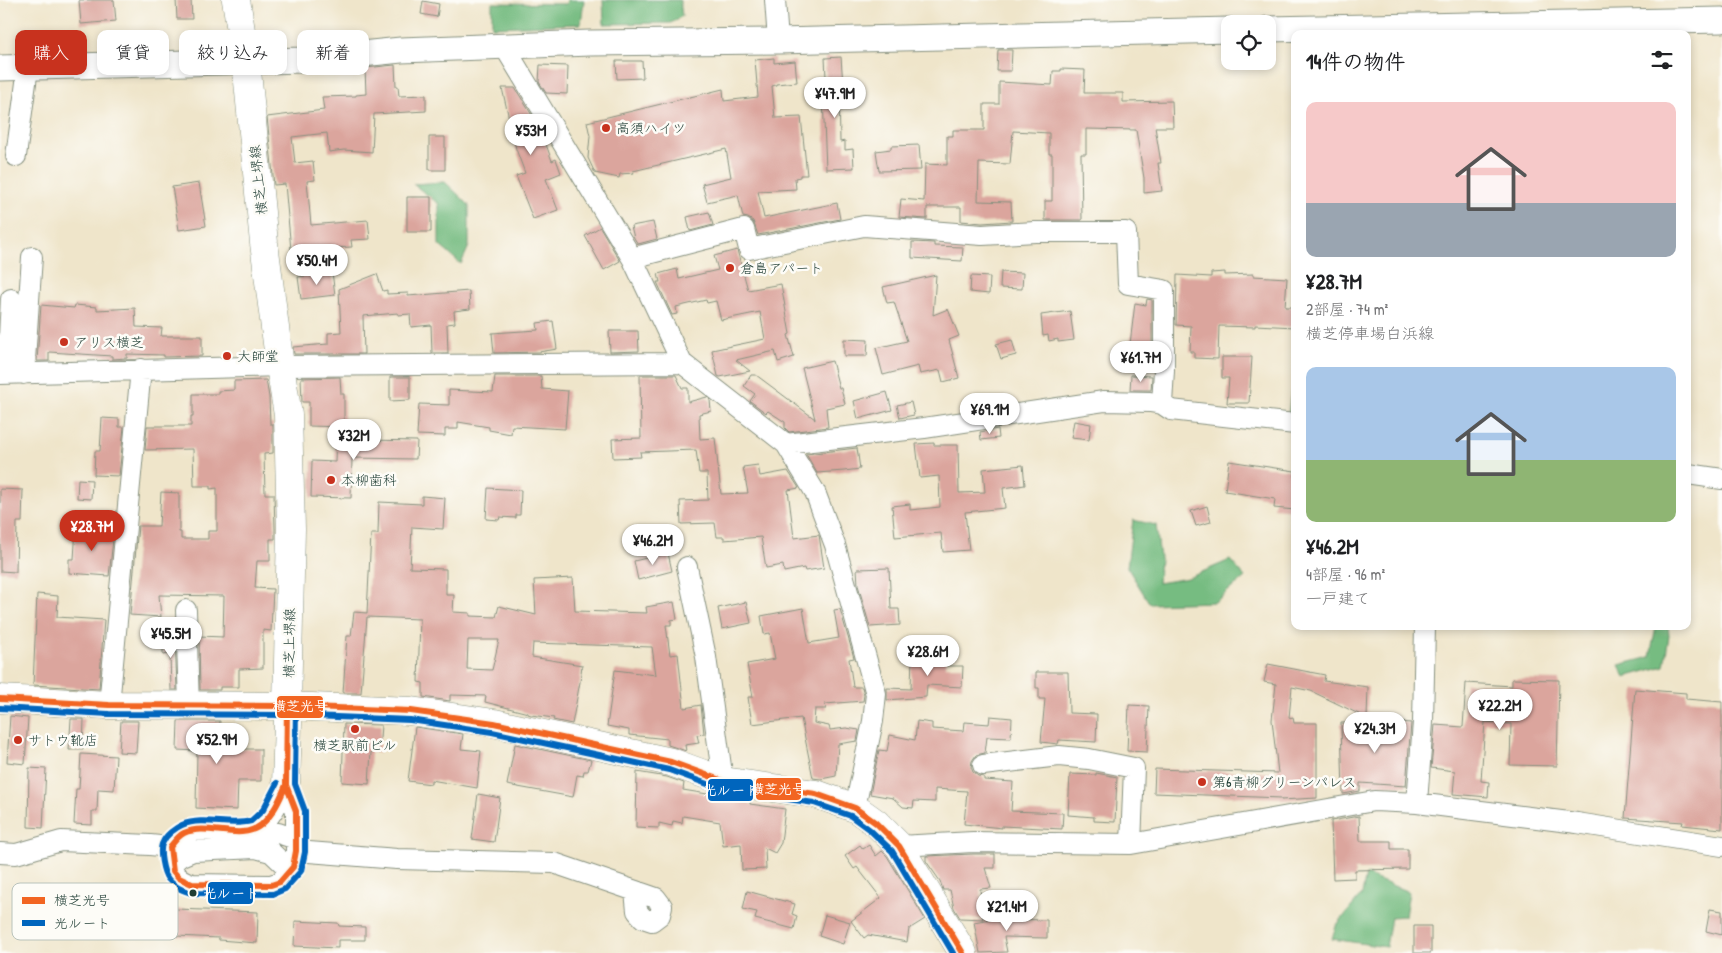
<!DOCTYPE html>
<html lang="ja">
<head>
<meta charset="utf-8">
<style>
	:root { --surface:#fff; --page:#f2f2f2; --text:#202124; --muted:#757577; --accent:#c8321e }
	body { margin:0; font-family:"Patrick Hand","Klee One",sans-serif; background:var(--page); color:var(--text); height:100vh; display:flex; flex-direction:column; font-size:19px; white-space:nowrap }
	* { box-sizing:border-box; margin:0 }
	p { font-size:16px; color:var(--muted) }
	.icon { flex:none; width:28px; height:28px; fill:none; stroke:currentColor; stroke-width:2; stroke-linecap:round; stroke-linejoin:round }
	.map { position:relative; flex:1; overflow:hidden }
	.sheet { position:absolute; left:1291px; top:30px; width:400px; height:600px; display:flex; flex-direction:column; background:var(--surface); border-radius:10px; box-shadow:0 2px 8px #0003 }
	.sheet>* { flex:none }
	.top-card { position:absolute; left:15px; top:30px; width:475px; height:45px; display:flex; gap:10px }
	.controls { position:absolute; left:1221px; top:15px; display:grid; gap:10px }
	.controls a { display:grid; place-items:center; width:55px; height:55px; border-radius:10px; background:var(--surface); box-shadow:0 2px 8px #0003; font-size:25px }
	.price { position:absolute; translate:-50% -42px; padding:0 11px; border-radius:18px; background:#fff; color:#222; font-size:16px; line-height:32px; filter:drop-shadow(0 1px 2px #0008) }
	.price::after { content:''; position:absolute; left:50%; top:30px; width:15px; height:11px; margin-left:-8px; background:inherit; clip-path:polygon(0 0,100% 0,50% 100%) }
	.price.active { background:var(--accent); color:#fff }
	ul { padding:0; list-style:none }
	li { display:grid; align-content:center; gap:10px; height:265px; padding:0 15px }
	li span { display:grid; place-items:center; height:155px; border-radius:10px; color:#555 }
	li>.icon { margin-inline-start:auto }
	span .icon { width:90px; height:90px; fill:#fffc; stroke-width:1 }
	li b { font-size:21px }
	h2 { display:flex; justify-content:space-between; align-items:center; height:60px; padding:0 15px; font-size:21px }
	.chip { padding:0 18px; border-radius:10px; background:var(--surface); box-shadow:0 2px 8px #0003; font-size:18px; line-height:45px }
	.chip.active { background:var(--accent); color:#fff }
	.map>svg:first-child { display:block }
	.forest { fill:#76bc81; stroke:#4a7c5a }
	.building { fill:#dba59d; fill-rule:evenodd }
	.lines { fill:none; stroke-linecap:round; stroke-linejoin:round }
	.minor-casing { stroke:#87917f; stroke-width:22 }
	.tertiary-casing { stroke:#87917f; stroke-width:27 }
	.secondary-casing { stroke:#87917f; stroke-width:29 }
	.primary-casing { stroke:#87917f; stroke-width:29 }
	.minor { stroke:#fff; stroke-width:20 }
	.tertiary { stroke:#fff; stroke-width:25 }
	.secondary { stroke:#fff; stroke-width:28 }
	.primary { stroke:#fff; stroke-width:28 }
	.bus-1-casing { stroke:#fdfcf7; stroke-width:10 }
	.bus-2-casing { stroke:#fdfcf7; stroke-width:10 }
	.bus-1 { stroke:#f26522; stroke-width:6 }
	.bus-2 { stroke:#0065bd; stroke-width:6 }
	.poi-dot { fill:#c8321e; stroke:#fdfcf7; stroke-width:2 }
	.bus-dot { fill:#1f3d34; stroke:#fdfcf7; stroke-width:2 }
	.labels { text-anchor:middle; stroke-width:5; stroke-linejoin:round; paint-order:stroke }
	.poi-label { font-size:14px; fill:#1f3d34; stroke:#fdfcf7; text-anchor:start }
	.street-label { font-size:14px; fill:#1f3d34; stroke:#fdfcf7 }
	.key { fill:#fdfcf7; stroke:#bac3bc; stroke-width:1 }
	.key-label { font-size:14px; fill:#1f3d34 }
	.line-badge { stroke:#fdfcf7; stroke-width:2 }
	.badge-label { font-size:14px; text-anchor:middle; font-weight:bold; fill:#fff }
</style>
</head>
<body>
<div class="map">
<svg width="1722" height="953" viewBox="0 0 1722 953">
	<rect width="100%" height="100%" fill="#fdfcf7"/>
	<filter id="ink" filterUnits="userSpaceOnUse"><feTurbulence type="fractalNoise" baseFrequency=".02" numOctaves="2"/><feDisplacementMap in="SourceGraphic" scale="10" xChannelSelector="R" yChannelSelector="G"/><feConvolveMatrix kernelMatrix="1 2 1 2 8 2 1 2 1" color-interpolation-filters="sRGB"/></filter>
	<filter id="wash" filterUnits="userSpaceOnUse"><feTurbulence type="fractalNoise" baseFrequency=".0096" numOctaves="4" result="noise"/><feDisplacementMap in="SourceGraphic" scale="20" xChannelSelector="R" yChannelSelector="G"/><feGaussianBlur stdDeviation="1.12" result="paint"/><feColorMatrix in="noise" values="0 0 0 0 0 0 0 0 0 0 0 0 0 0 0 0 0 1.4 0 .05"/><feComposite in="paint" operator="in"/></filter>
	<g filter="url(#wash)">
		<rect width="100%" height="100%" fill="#efe5ca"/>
		<path class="forest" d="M567 0H584L581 24 492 27V3L566 4Z
			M603 0H680L682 16 671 23 604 24Z
			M445 182 469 205V246L461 264 439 245V204L413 184Z
			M1295 391V417L1288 416 1291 392Z
			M1133 520 1156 525 1160 558 1158 583 1188 578 1230 560 1245 577 1215 602 1150 604 1127 567Z
			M1656 626H1668L1669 636 1664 666 1625 677 1619 665 1650 657Z
			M1366 875 1409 892 1405 916 1391 917 1386 947 1332 939 1336 926 1362 894Z"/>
		<g id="blocks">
			<path class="building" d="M79 0H114L116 21 81 24Z
				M176 0H191L192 19H177Z
				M423 1 439 4 437 17 421 14Z
				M998 50H1012L1011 71H997Z
				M841 57 843 85H839L840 142 845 141V150L853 149 854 168 826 169 823 97H827L825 58Z
				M774 58V63L795 61 797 82 776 84V85L772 86 775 118 801 117 807 175H800V177L795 178 796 189 758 191 764 218 837 203 840 219 758 235 753 221 748 218 743 217 738 195 707 202 702 184 731 177 726 149 633 171 634 173 620 174 619 178 595 173 588 158 590 136 587 122 723 89 724 101 758 97 755 60Z
				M616 61H642L643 78 617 79Z
				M395 65 396 86H398L399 96 426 95V111L374 114 372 152 344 150 329 152 327 133 292 137 295 163 313 161 315 180 307 181 311 225 368 220 370 239 351 240 352 247 291 250 285 184 274 185 267 117 324 110 322 97 356 96V95L366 94 365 68Z
				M540 65 568 66 567 94 546 93 539 82Z
				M1061 69 1085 70 1084 93H1123V102L1172 101 1173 127H1155L1161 163H1158L1162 191 1144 193V178L1136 130 1086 129V154H1081L1082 220H1045V201H1052V154H1049V133L1013 131 1010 164 979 163 978 201 1011 202 1012 221 982 223 961 221V207H927V219L899 217 901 199 924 201 925 164 947 165V136H953V130H984V104H999V82L1052 85 1053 71H1061Z
				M502 88H515L540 128 552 161 556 159 561 173 546 179 558 210 533 219 516 176 525 173 516 149Z
				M429 137H445V170H429Z
				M919 145 921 170 879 171 876 151 891 149V146Z
				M199 183 206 226 179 230 172 187Z
				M407 197H431V232H407Z
				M709 212 713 225 690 231 687 217Z
				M653 222 657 239 638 244 634 238 631 226Z
				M600 227 620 261 604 270 585 236Z
				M912 242 934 243V246L963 247 962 261 912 258Z
				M737 250 748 290 781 284 790 334 788 335 794 357 778 362 775 351 736 360 750 371 720 377 718 376 712 350 765 339 760 312 721 320 716 301 707 303 706 300 676 307 677 314 672 315 657 282H660L658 274 677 269 679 279 718 270 714 256Z
				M332 272 335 295 301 299 298 277Z
				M1001 272 1023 273 1022 289 1000 288Z
				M1225 272V275L1253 274V276L1287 278 1285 307H1295V327L1255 325V327L1219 326 1218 359 1194 358V352H1190L1191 326 1176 325 1177 275 1211 277V273Z
				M377 274 383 291 387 290V294L408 293V296L469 291 470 309 454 311 455 323 447 324 448 353H432L431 325 411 327 410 314 398 315V313L363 316 364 354H294L293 347 328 344V333L341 332 339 289Z
				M936 275 933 315 948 309 959 336 949 340 959 378 943 382 940 370 920 374 918 366 883 375 876 348 907 341 894 302 887 303 883 287Z
				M971 276 990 277 989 294 970 292Z
				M1147 299 1152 300V346L1130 344 1135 303 1146 305Z
				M41 305 74 308 75 305 97 307V310L135 308 136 327 162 328 161 336H202V356L164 357V355L127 354V358L112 359V356L49 352V361H37Z
				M1070 311 1074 340 1058 342V339L1049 341 1048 335 1043 336 1041 315Z
				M553 321 557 349 539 352 494 353 492 333 538 330 537 323Z
				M609 331H638L639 351 610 352Z
				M844 339 868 340 867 356H844Z
				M1012 340 1016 355 1001 359 996 344Z
				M1222 357H1252L1249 403H1227L1229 378H1222Z
				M832 361 839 388H841L845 404 826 408 828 427 789 432 785 428V422L768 411 766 413 750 401 755 394 744 386 751 375H756L815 419 802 368Z
				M640 375H676L682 388H688V402L707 397 710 400 711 411 699 414 700 439 715 438 721 494 748 493 743 467 758 465 760 476 788 471 799 488 788 490 794 538 819 535 824 568 805 571 804 568 784 572 783 565 766 568 761 537 724 540V537H717L715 523 681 524 680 501 708 500 707 473H699L696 450 640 452 641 457 613 458 612 439 641 438Z
				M1131 375 1152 376 1151 390H1130Z
				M495 376H541L542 389 568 391 565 429 512 426 511 434 489 430V427L458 422V429H445V436L417 435 419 404 449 405V390L493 392Z
				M340 377 341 394H344V427L309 426V402H302L301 378Z
				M390 377H410V400L390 401Z
				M266 380 269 397 270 424H273V453L264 454 265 494H274L275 529V539H270V561H257L255 588 273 589 271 631 263 630V668L239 669V687H220V690H200L199 636 223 637 224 596 159 595 161 617 130 615 138 526H159L161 492 179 493V532H181V539H208V531H217V488L210 489V486H194L193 449 145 450 147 426H191V416H193V394H218V391L234 390V381Z
				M887 392 892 410 858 419 854 401Z
				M911 402 914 415 900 418 897 405Z
				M102 418 119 419V427H124L119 476 94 475 95 451H100Z
				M1074 421 1091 424 1089 440 1071 438Z
				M998 429 999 438 981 440 980 432Z
				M336 430 369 431 368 440 417 441 416 459 352 458 351 498 311 497 312 461 335 462Z
				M934 443V445H958L959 493 985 492 983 469 1023 465 1025 485 1003 488 1005 508 965 512 969 550 943 552 941 533 895 537 892 506 910 504V510L940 507 939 476 920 478 916 444Z
				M857 448 860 469 844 471 817 473 806 454Z
				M1229 461 1295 471V510L1274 508 1275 499 1225 491Z
				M78 479 92 480 91 499 77 498Z
				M488 488 521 490 520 515H516V518L500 517 499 520 486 519Z
				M0 489 23 490 22 522H17L16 572 0 571Z
				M422 496 445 498 443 529 412 527 410 568 446 569V595H454L453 612 470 613V616L496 617 499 606 536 615 534 580 573 578 575 611 647 613 646 607 674 602 677 619 671 620V625H666L670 655 678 654 684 708 701 705 704 734 697 735 699 743 685 745 686 751 668 745V739L629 735V730L607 726 615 670 656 675 652 647 533 643 532 657 582 665 580 682 572 724 553 720 554 718 531 715 528 714V713L485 702 486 696 450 695V701L423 697V683L418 682 420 619 367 617 361 693H343L347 636H351L354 612 367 613 371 534H378L379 502 422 504ZM468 640H499L492 670 467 669Z
				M1207 506 1211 522 1196 526 1191 511Z
				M76 528 114 530 109 576 69 573V559H74Z
				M668 553 672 571 638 580 634 561Z
				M889 568 891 609H899L900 625 870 627 858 585 857 569Z
				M37 594 58 596 57 617 104 620 99 689 33 685Z
				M746 602 751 623 722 629 718 608Z
				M803 608 809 643 839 638 834 610 840 609 854 658 849 659 853 687H862L864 695 863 701 825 704 826 709H815L814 723 829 726 830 730 846 728 859 730 857 741 838 744 836 776 821 779 813 778 801 718 752 724 748 697H753L747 664 775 659 770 633 764 634 761 616Z
				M175 637 177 690H171L170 654 163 655V638Z
				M912 654 947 656 946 666H963L962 687 927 685 926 697 887 700V688L911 689Z
				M1268 664 1325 675 1324 681 1368 687 1367 718 1311 691 1292 687 1289 718 1293 717 1294 723H1317V798L1281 800V798L1154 793 1155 769 1278 773 1272 720 1276 684 1264 682Z
				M1036 672H1068L1069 713 1097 714 1096 742 1059 740 1058 744 1041 742 1045 699H1039V688H1036Z
				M1512 679 1559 680 1557 766 1510 765 1511 724 1485 722 1481 781 1489 782 1488 797 1453 794 1455 771 1431 768 1435 725 1463 727 1466 683 1512 686Z
				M1635 689 1686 693V699L1722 702V829L1682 825 1683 822 1625 818Z
				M1129 705 1149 706 1147 752 1127 751Z
				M10 716 28 718 25 764 7 762Z
				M990 716 1012 718 1011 738 987 737 985 753 976 755 972 761 971 767 973 772 978 776 984 777V780L1013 782 1011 811 1063 813 1062 829 1002 826V828L964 824 967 791 935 789V802L914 801 913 808 903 807 893 798 870 794 879 750 887 751 890 735 915 740 917 721 932 723V729L964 731 965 722 989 724Z
				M71 719H84L83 750H69Z
				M121 721H138L136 753 119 752Z
				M178 721H220L218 748 220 749H261V781H238L237 810 196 808 197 751 177 750Z
				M1399 722 1411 723 1406 786 1360 783V791L1343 794 1341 723Z
				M344 724 381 725 379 753 371 752 369 784 342 782Z
				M415 727 463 734 461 749 481 751 477 788 431 780V784L408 781Z
				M515 744 591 760 588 771H584L583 776 577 775 573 797 507 785Z
				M81 754 116 756 114 790 98 789 97 811H92V825L74 824 76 789H79Z
				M29 768 46 769 43 828 28 827Z
				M637 772 667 777 684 783 683 790 750 801V804L785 809 781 843 775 853 765 848 766 869 742 870 741 844 723 846 720 822 683 816 682 823 673 821 672 826 659 823V828L636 827Z
				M1096 773 1117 777 1115 822 1094 821V817L1068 815 1070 774 1096 775Z
				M478 794 500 798 494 842 472 839Z
				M1359 816 1360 841H1391V849H1408V869L1355 870V878L1333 879 1331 821Z
				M860 845 863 849 869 845 876 856 882 851 887 856 925 919 909 929 907 942 868 935 864 938 851 921 881 898 857 867 854 869 845 856Z
				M973 854H995V868H985L991 888 980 889 983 919 960 918 954 908 950 890H943L940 881 926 861V856Z
				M747 891 795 904 792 914 797 916 794 929 755 919 757 912 743 909Z
				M148 908 258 912 257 943 219 940V938L176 936V927L132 930 133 910Z
				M1710 909 1722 911V935L1706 931Z
				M825 915 850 922 843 944 819 936Z
				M1001 917V919L1047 920V938L1004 937 1007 952 980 953 974 922Z
				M295 921 338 923 339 926 365 927V940H338V948L294 946Z
				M1414 926H1431V953H1414Z"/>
		</g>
	</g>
	<g filter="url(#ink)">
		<use href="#blocks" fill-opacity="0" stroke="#87917f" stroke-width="1"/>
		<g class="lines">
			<g class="minor-casing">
				<path id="minor" d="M775 0 778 41
					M504 46 632 258 682 363 786 444 815 492 835 545 876 694 873 721 855 808
					M16 156 28 68
					M632 258 744 229 749 249 864 226 982 235 1035 232H1126L1128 284 1164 290V370L1162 404
					M0 374 280 366 682 363
					M7 374 11 299
					M24 374 32 257
					M786 444 924 428 1104 401 1150 402 1162 404 1171 410 1295 424
					M1688 474 1722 479
					M687 567 706 657 723 781
					M186 610 189 706
					M109 705 141 369
					M983 765 1059 756 1089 759 1134 768 1131 844
					M286 785 296 811V851L293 867 280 882 271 885 192 884C170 877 171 868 170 847 175 841 180 834 188 832 202 828 221 831 235 831 241 831 249 832 255 829 270 822 280 799 286 785Z
					M1417 803 1423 722 1425 626
					M247 831 278 833 296 839
					M899 846 973 842 1131 844 1374 801 1417 803 1577 823 1722 846
					M296 851 397 859 554 863 656 898 662 906 660 915 652 921 643 918 637 911 635 891
					M0 853 16 854 61 841 150 845 170 847
					M171 864 181 856 193 851 256 848 271 852 290 870"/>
			</g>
			<g class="tertiary-casing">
				<path id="tertiary" d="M1268 29 1722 20
					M0 68 303 60 401 50 590 43 778 41 1230 30"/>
			</g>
			<g class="secondary-casing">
				<path id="secondary" d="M0 699 109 705 287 706 288 723 286 785"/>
			</g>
			<g class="primary-casing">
				<path id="primary" d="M236 0 246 61 264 243 280 366 288 415 291 529 287 706 411 711 494 723 671 762 723 781 816 794 855 808 876 823 899 846 963 953"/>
			</g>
			<use href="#minor" class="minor"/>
			<use href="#tertiary" class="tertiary"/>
			<use href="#secondary" class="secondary"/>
			<use href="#primary" class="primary"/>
			<g class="bus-1-casing">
				<path id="bus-1" d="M0 699 109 705 287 706 411 711 494 723 671 762 723 781 816 794 855 808 876 823 899 846 963 953
					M286 785 296 811V851L293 867 280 882 271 885 192 884 179 878 173 871 170 847C174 842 178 836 184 833 208 822 240 842 261 825 273 815 280 799 286 785Z
					M286 785 287 706"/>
			</g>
			<g class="bus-2-casing">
				<path id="bus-2" d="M0 708 109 714 287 715 410 720 492 732 669 770 721 789 814 803 851 816 870 830 892 851 953 953
					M277 783 263 810 251 821C229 827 204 816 182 825 175 828 166 835 163 842 158 850 163 873 168 879 174 887 183 890 191 893L273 894 285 889 301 871 305 852V811L295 784 296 705"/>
			</g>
			<use href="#bus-1" class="bus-1"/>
			<use href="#bus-2" class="bus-2"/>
		</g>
	</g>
	<g class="poi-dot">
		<circle cx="606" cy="128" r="5"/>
		<circle cx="730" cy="268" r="5"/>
		<circle cx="64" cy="342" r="5"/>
		<circle cx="227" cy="356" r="5"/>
		<circle cx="331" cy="480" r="5"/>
		<circle cx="355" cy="729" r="5"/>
		<circle cx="18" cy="740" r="5"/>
		<circle cx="1202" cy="782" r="5"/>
	</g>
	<circle class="bus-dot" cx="193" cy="893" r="4.5"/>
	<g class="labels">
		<g class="poi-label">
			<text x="616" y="133">高須ハイツ</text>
			<text x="740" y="273">倉島アパート</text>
			<text x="74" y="347">アリス横芝</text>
			<text x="237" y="361">大師堂</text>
			<text x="341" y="485">本柳歯科</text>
			<text x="28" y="745">サトウ靴店</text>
			<text x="355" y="750" text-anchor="middle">横芝駅前ビル</text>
			<text x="1212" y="787">第6青柳グリーンパレス</text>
		</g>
		<g class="street-label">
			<text transform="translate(258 180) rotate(-96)" y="5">横芝上堺線</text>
			<text transform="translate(289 643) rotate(-89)" y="5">横芝上堺線</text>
		</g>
	</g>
	<rect x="12" y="883" width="166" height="57" rx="8" class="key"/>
	<rect x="22" y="897" width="23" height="7" fill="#f26522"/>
	<rect x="22" y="920" width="23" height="6" fill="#0065bd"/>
	<g class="key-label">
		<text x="54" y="905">横芝光号</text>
		<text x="54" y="928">光ルート</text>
	</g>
	<g class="line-badge">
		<rect x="276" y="695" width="48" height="24" rx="5" fill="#f26522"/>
		<rect x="755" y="777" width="47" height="24" rx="5" fill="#f26522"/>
		<rect x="707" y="778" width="47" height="24" rx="5" fill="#0065bd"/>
		<rect x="207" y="881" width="47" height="24" rx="5" fill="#0065bd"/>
	</g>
	<g class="badge-label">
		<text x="300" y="711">横芝光号</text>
		<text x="778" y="794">横芝光号</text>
		<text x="731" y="795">光ルート</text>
		<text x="231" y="898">光ルート</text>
	</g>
</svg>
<div class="controls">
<a><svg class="icon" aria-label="locate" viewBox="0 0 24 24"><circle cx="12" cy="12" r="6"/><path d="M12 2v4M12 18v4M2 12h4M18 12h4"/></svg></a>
</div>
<b class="price" style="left:835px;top:119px">¥47.9M</b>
<b class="price" style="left:531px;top:156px">¥53M</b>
<b class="price" style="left:317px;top:286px">¥50.4M</b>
<b class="price" style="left:1141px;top:383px">¥61.7M</b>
<b class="price" style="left:990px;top:435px">¥69.1M</b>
<b class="price" style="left:354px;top:461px">¥32M</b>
<b class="price active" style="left:92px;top:552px">¥28.7M</b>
<b class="price" style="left:653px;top:566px">¥46.2M</b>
<b class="price" style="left:171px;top:659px">¥45.5M</b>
<b class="price" style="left:928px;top:677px">¥28.6M</b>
<b class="price" style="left:1500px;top:731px">¥22.2M</b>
<b class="price" style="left:1375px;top:754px">¥24.3M</b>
<b class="price" style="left:217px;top:765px">¥52.9M</b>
<b class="price" style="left:1007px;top:932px">¥21.4M</b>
<div class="top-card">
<a class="chip active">購入</a>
<a class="chip">賃貸</a>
<a class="chip">絞り込み</a>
<a class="chip">新着</a>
</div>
<section class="sheet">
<h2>14件の物件<svg class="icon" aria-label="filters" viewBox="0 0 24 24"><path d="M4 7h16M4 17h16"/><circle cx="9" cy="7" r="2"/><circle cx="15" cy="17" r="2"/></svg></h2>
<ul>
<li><span style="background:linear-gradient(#f6c9c9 65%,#9aa5b1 0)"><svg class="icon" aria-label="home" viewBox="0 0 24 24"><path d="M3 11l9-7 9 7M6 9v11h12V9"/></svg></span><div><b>¥28.7M</b><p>2部屋 · 74 m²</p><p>横芝停車場白浜線</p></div></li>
<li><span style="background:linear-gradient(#a9c7e8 60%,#8fb573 0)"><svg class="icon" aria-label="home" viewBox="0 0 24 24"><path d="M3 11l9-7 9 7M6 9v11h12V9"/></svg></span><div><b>¥46.2M</b><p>4部屋 · 96 m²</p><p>一戸建て</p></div></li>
</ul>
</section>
</div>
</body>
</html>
